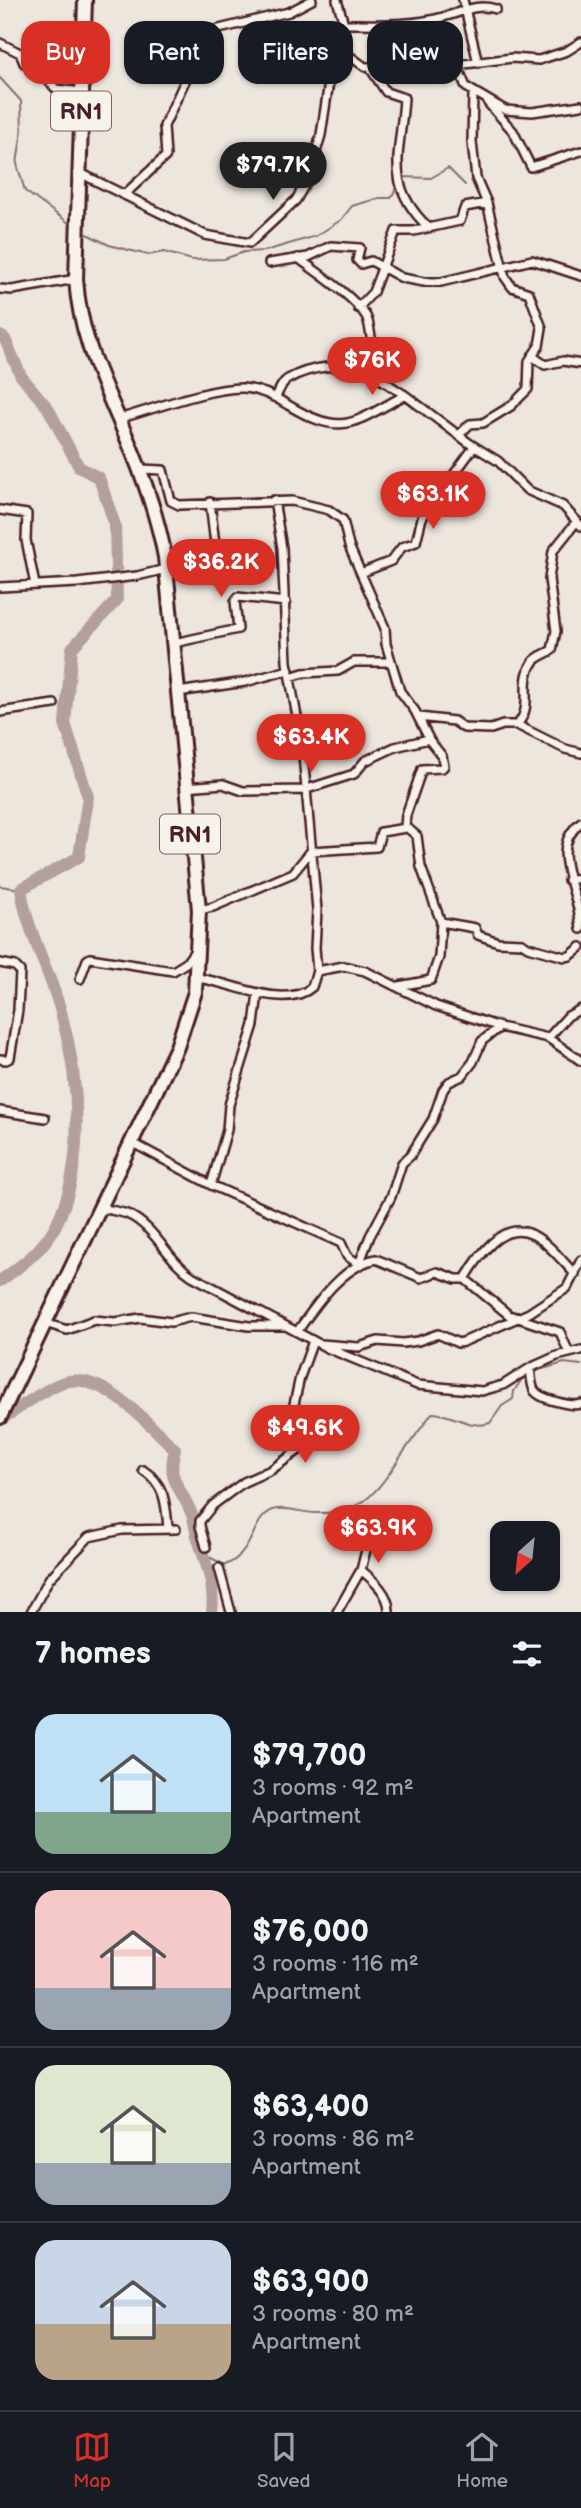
<!DOCTYPE html>
<html lang="en">
<head>
<meta charset="utf-8">
<style>
	:root { --surface:#171b24; --page:#20242c; --text:#f1f3f6; --muted:#9ea1a6; --line:#363941; --accent:#d93025 }
	body { margin:0; font-family:"Balsamiq Sans",sans-serif; background:var(--page); color:var(--text); height:100vh; display:flex; flex-direction:column; font-size:26px; white-space:nowrap }
	* { box-sizing:border-box; margin:0 }
	p { font-size:23px; color:var(--muted) }
	.icon { flex:none; width:38px; height:38px; fill:none; stroke:currentColor; stroke-width:2; stroke-linecap:round; stroke-linejoin:round }
	.map { position:relative; height:1612px; overflow:hidden }
	.panel { display:flex; flex-direction:column; background:var(--surface); flex:1 }
	.panel>* { flex:none }
	.top-card { position:absolute; left:21px; top:21px; width:539px; height:63px; display:flex; gap:14px }
	.needle { width:46px; rotate:207deg }
	.tools { position:absolute; left:490px; top:1521px; display:grid; gap:14px }
	.tools a { display:grid; place-items:center; width:70px; height:70px; border-radius:14px; background:var(--surface); box-shadow:0 2px 5px #0004; font-size:35px }
	.price { position:absolute; translate:-50% -60px; padding:0 16px; border-radius:24px; background:var(--accent); color:#fff; font-size:23px; line-height:46px; filter:drop-shadow(0 2px 4px #0008) }
	.price::after { content:''; position:absolute; left:50%; top:42px; width:21px; height:16px; margin-left:-10px; background:inherit; clip-path:polygon(0 0,100% 0,50% 100%) }
	.price.active { background:#222; color:#fff }
	ul { padding:0; list-style:none }
	li { display:flex; align-items:center; gap:21px; height:175px; padding:0 35px }
	li+li { border-top:2px solid var(--line) }
	li span { display:grid; place-items:center; flex:none; width:196px; height:140px; border-radius:21px; color:#555 }
	li>.icon { margin-inline-start:auto }
	span .icon { width:84px; height:84px; fill:#fffc; stroke-width:1 }
	li b { font-size:30px }
	h2 { display:flex; justify-content:space-between; align-items:center; height:84px; padding:0 35px; font-size:30px }
	.pill { padding:0 24px; border-radius:21px; background:var(--surface); box-shadow:0 2px 5px #0004; font-size:24px; line-height:63px }
	.pill.active { background:var(--accent); color:#fff }
	.dock { display:flex; justify-content:space-around; align-items:center; height:98px; border-top:2px solid var(--line); background:var(--surface); font-size:19px; color:var(--muted) }
	.dock a { display:grid; justify-items:center; gap:4px }
	.dock .active { color:var(--accent) }
	.map>svg:first-child { display:block }
	.lines { fill:none; stroke-linecap:round; stroke-linejoin:round }
	.stream { stroke:#896c6f; stroke-width:2 }
	.river { stroke:#b39f9d; stroke-width:12 }
	.minor-casing { stroke:#4a1f2b; stroke-width:12 }
	.trunk-casing { stroke:#4a1f2b; stroke-width:18 }
	.minor { stroke:#f7f3e8; stroke-width:7 }
	.trunk { stroke:#f7f3e8; stroke-width:12 }
	.labels { text-anchor:middle; stroke-width:7; stroke-linejoin:round; paint-order:stroke }
	.shield { fill:#f7f3e8; stroke:#7e5f64; stroke-width:2 }
	.shield-label { font-size:23px; font-weight:bold; fill:#4a1f2b }
</style>
</head>
<body>
<div class="map">
<svg width="581" height="1612" viewBox="0 0 581 1612">
	<rect width="100%" height="100%" fill="#ece6dd"/>
	<filter id="ink" filterUnits="userSpaceOnUse"><feTurbulence type="fractalNoise" baseFrequency=".0143" numOctaves="2"/><feDisplacementMap in="SourceGraphic" scale="14" xChannelSelector="R" yChannelSelector="G"/><feConvolveMatrix kernelMatrix="1 2 1 2 8 2 1 2 1" color-interpolation-filters="sRGB"/></filter>
	<g filter="url(#ink)">
		<g class="lines">
			<path class="stream" d="M0 78 21 101 22 130 17 164 25 191 73 226
				M402 177 431 178 448 168 465 185
				M83 232 109 245 148 255 164 252 192 260 224 259 244 252 265 251 316 236 341 220 352 206 380 198H391L398 185
				M0 886 21 889
				M533 1375 539 1370 564 1363 581 1365
				M203 1554 225 1565C253 1555 251 1523 269 1512 281 1504 301 1513 316 1513 359 1514 375 1496 397 1462 408 1445 420 1430 432 1413 451 1413 471 1430 490 1423L502 1406 513 1399 514 1391 522 1379 528 1378"/>
			<path class="river" d="M0 336 5 339 21 376 48 408 79 467 99 478 115 525 117 600 72 648 65 723 88 797 79 857 21 889C27 933 51 972 62 1016 79 1079 86 1165 56 1225 44 1249 21 1266 0 1281
				M0 1420C17 1410 45 1389 61 1383 100 1368 149 1425 175 1449 167 1480 178 1483 190 1510 195 1520 195 1532 199 1542 207 1567 215 1586 212 1612"/>
			<g class="minor-casing">
				<path id="minor" d="M463 0 478 63
					M344 24C376 24 412 26 443 17 463 12 476 3 496 9
					M0 43 20 53 24 63 44 76 56 89 82 92
					M340 49 365 67 457 65 512 58 539 60 567 51 581 42
					M457 65 466 87 505 110 532 112 581 105
					M370 68 386 92 404 98C401 153 383 184 428 227
					M488 103 513 131 531 167 581 151
					M80 173 205 235 250 243 296 200 308 179 321 135 329 82 343 37 344 24 337 0
					M124 195 166 156 164 126 203 42 215 30 289 12 312 0
					M298 258C318 273 353 296 366 316 372 327 368 340 377 353L367 372
					M269 263 308 257 331 246 360 248 357 260 361 264 371 261 402 278 424 282H441L532 260 581 276
					M0 289 12 290 76 279
					M358 308 373 292 396 231H414L460 221 465 207 487 203
					M532 356 545 365 563 361 581 364
					M276 397C279 391 282 382 288 379 309 367 345 361 368 372 381 378 393 388 405 395
					M118 419C151 410 211 387 243 388 260 389 274 396 288 405 343 438 353 423 405 395L469 443 498 461 527 490 563 506 581 526
					M459 435 470 424 483 423 511 406 528 389 529 361 539 346 542 328 529 293 512 287 505 277 487 203 476 178 472 142 473 92
					M140 469 163 470 171 501 179 505 292 501 329 510 343 520 349 546 385 628 386 644 400 691 415 711 430 741 442 756 444 766 442 768 422 769 406 815 405 826 417 836 421 867 441 922 439 957 431 980 399 986
					M274 500 282 548 287 662 302 744 317 910 315 948 317 971
					M0 510 27 514 26 540 35 585
					M165 557 183 556 212 549 215 544 210 502
					M361 573 391 561 402 547 416 542 422 518 474 447
					M0 587 77 583 137 576 166 569
					M174 643 238 629 235 601 238 597 286 602
					M290 677 303 673 338 671 354 662H391
					M178 692 245 682 289 670
					M0 712 54 704
					M419 717 454 721 464 728 491 729 503 725H517L565 749 581 753
					M517 725C535 705 518 684 533 662 537 656 546 654 552 650L556 631 549 579 553 551 577 521
					M186 787 223 784 243 791 304 790 354 774 365 761 395 747 429 739
					M581 822C553 845 569 873 576 901 579 910 580 920 581 929
					M568 880 581 878
					M199 910 213 907 293 873 311 851 377 847 381 832 406 828
					M441 922 475 928 478 935 498 942 522 943 528 947 565 957 570 956 581 947
					M0 963 15 966 20 971 18 1010 10 1058 6 1060 0 1059
					M197 978C228 981 285 1011 312 987L317 971 344 966 365 971 436 1006 500 1027 548 1038 581 1061
					M80 979 87 960 90 958 173 971 186 963 196 949
					M548 1038 568 1016 581 1009
					M0 1111 45 1118
					M131 1142 211 1185 341 1243 347 1256 359 1264
					M211 1185 227 1130 229 1105 254 1025 258 993
					M99 1207C108 1210 118 1211 127 1214 155 1226 167 1260 192 1276L327 1348 417 1385 482 1391 503 1385 530 1368 557 1356 581 1350
					M359 1264 370 1236 391 1197 402 1163 410 1156 433 1119 443 1090 449 1082 462 1076 473 1062 482 1041 500 1027
					M465 1279C478 1257 502 1219 533 1235 549 1243 563 1262 575 1274
					M45 1323 67 1330 94 1320 115 1322 141 1318 171 1322 191 1317 249 1326H284
					M297 1332C316 1305 342 1266 376 1259L421 1278 437 1272 456 1279H465L509 1315 560 1332 569 1353
					M321 1344 359 1347 378 1341 403 1343 418 1341 438 1334 458 1343 463 1342 529 1313 567 1288 581 1260
					M530 1368C531 1374 531 1384 534 1390 539 1399 572 1407 581 1404
					M143 1470C165 1484 166 1504 168 1528
					M363 1512 369 1538 361 1570C373 1580 390 1594 389 1612
					M206 1547 200 1526V1521L213 1505 244 1482 271 1470 299 1450V1437L288 1432 300 1377 313 1341
					M219 1568 231 1612
					M31 1612 49 1579 89 1537 122 1530 176 1529
					M337 1612 361 1570"/>
			</g>
			<g class="trunk-casing">
				<path id="trunk" d="M0 1417 177 1047 195 992 199 910 165 557C158 519 146 484 131 448 108 391 80 343 76 279L85 0"/>
			</g>
			<use href="#minor" class="minor"/>
			<use href="#trunk" class="trunk"/>
		</g>
	</g>
	<g class="labels">
		<g class="shield">
			<rect x="51" y="91.5" width="60" height="39" rx="5"/>
			<rect x="160" y="814.5" width="60" height="39" rx="5"/>
		</g>
		<g class="shield-label">
			<text x="81" y="119">RN1</text>
			<text x="190" y="842">RN1</text>
		</g>
	</g>
</svg>
<div class="tools">
<a><svg class="needle" viewBox="-14 -14 28 28"><path d="M0-13l5 13h-10z" fill="#e53935"/><path d="M0 13l5-13h-10z" fill="#9ea1a6"/></svg></a>
</div>
<b class="price active" style="left:273px;top:202px">$79.7K</b>
<b class="price" style="left:372px;top:397px">$76K</b>
<b class="price" style="left:433px;top:531px">$63.1K</b>
<b class="price" style="left:221px;top:599px">$36.2K</b>
<b class="price" style="left:311px;top:774px">$63.4K</b>
<b class="price" style="left:305px;top:1465px">$49.6K</b>
<b class="price" style="left:378px;top:1565px">$63.9K</b>
<div class="top-card">
<a class="pill active">Buy</a>
<a class="pill">Rent</a>
<a class="pill">Filters</a>
<a class="pill">New</a>
</div>
</div>
<section class="panel">
<h2>7 homes<svg class="icon" aria-label="filters" viewBox="0 0 24 24"><path d="M4 7h16M4 17h16"/><circle cx="9" cy="7" r="2"/><circle cx="15" cy="17" r="2"/></svg></h2>
<ul>
<li><span style="background:linear-gradient(#bfe0f5 70%,#7fa58c 0)"><svg class="icon" aria-label="home" viewBox="0 0 24 24"><path d="M3 11l9-7 9 7M6 9v11h12V9"/></svg></span><div><b>$79,700</b><p>3 rooms · 92 m²</p><p>Apartment</p></div></li>
<li><span style="background:linear-gradient(#f6c9c9 70%,#9aa5b1 0)"><svg class="icon" aria-label="home" viewBox="0 0 24 24"><path d="M3 11l9-7 9 7M6 9v11h12V9"/></svg></span><div><b>$76,000</b><p>3 rooms · 116 m²</p><p>Apartment</p></div></li>
<li><span style="background:linear-gradient(#dfe7d0 70%,#9aa5b1 0)"><svg class="icon" aria-label="home" viewBox="0 0 24 24"><path d="M3 11l9-7 9 7M6 9v11h12V9"/></svg></span><div><b>$63,400</b><p>3 rooms · 86 m²</p><p>Apartment</p></div></li>
<li><span style="background:linear-gradient(#c9d6e8 60%,#b9a48a 0)"><svg class="icon" aria-label="home" viewBox="0 0 24 24"><path d="M3 11l9-7 9 7M6 9v11h12V9"/></svg></span><div><b>$63,900</b><p>3 rooms · 80 m²</p><p>Apartment</p></div></li>
</ul>
</section>
<nav class="dock">
<a class="active"><svg class="icon" aria-label="map" viewBox="0 0 24 24"><path d="M3 6l6-2 6 2 6-2v14l-6 2-6-2-6 2zM9 4v14M15 6v14"/></svg>Map</a>
<a><svg class="icon" aria-label="saved" viewBox="0 0 24 24"><path d="M7 4h10v16l-5-4-5 4z"/></svg>Saved</a>
<a><svg class="icon" aria-label="home" viewBox="0 0 24 24"><path d="M3 11l9-7 9 7M6 9v11h12V9"/></svg>Home</a>
</nav>
</body>
</html>
